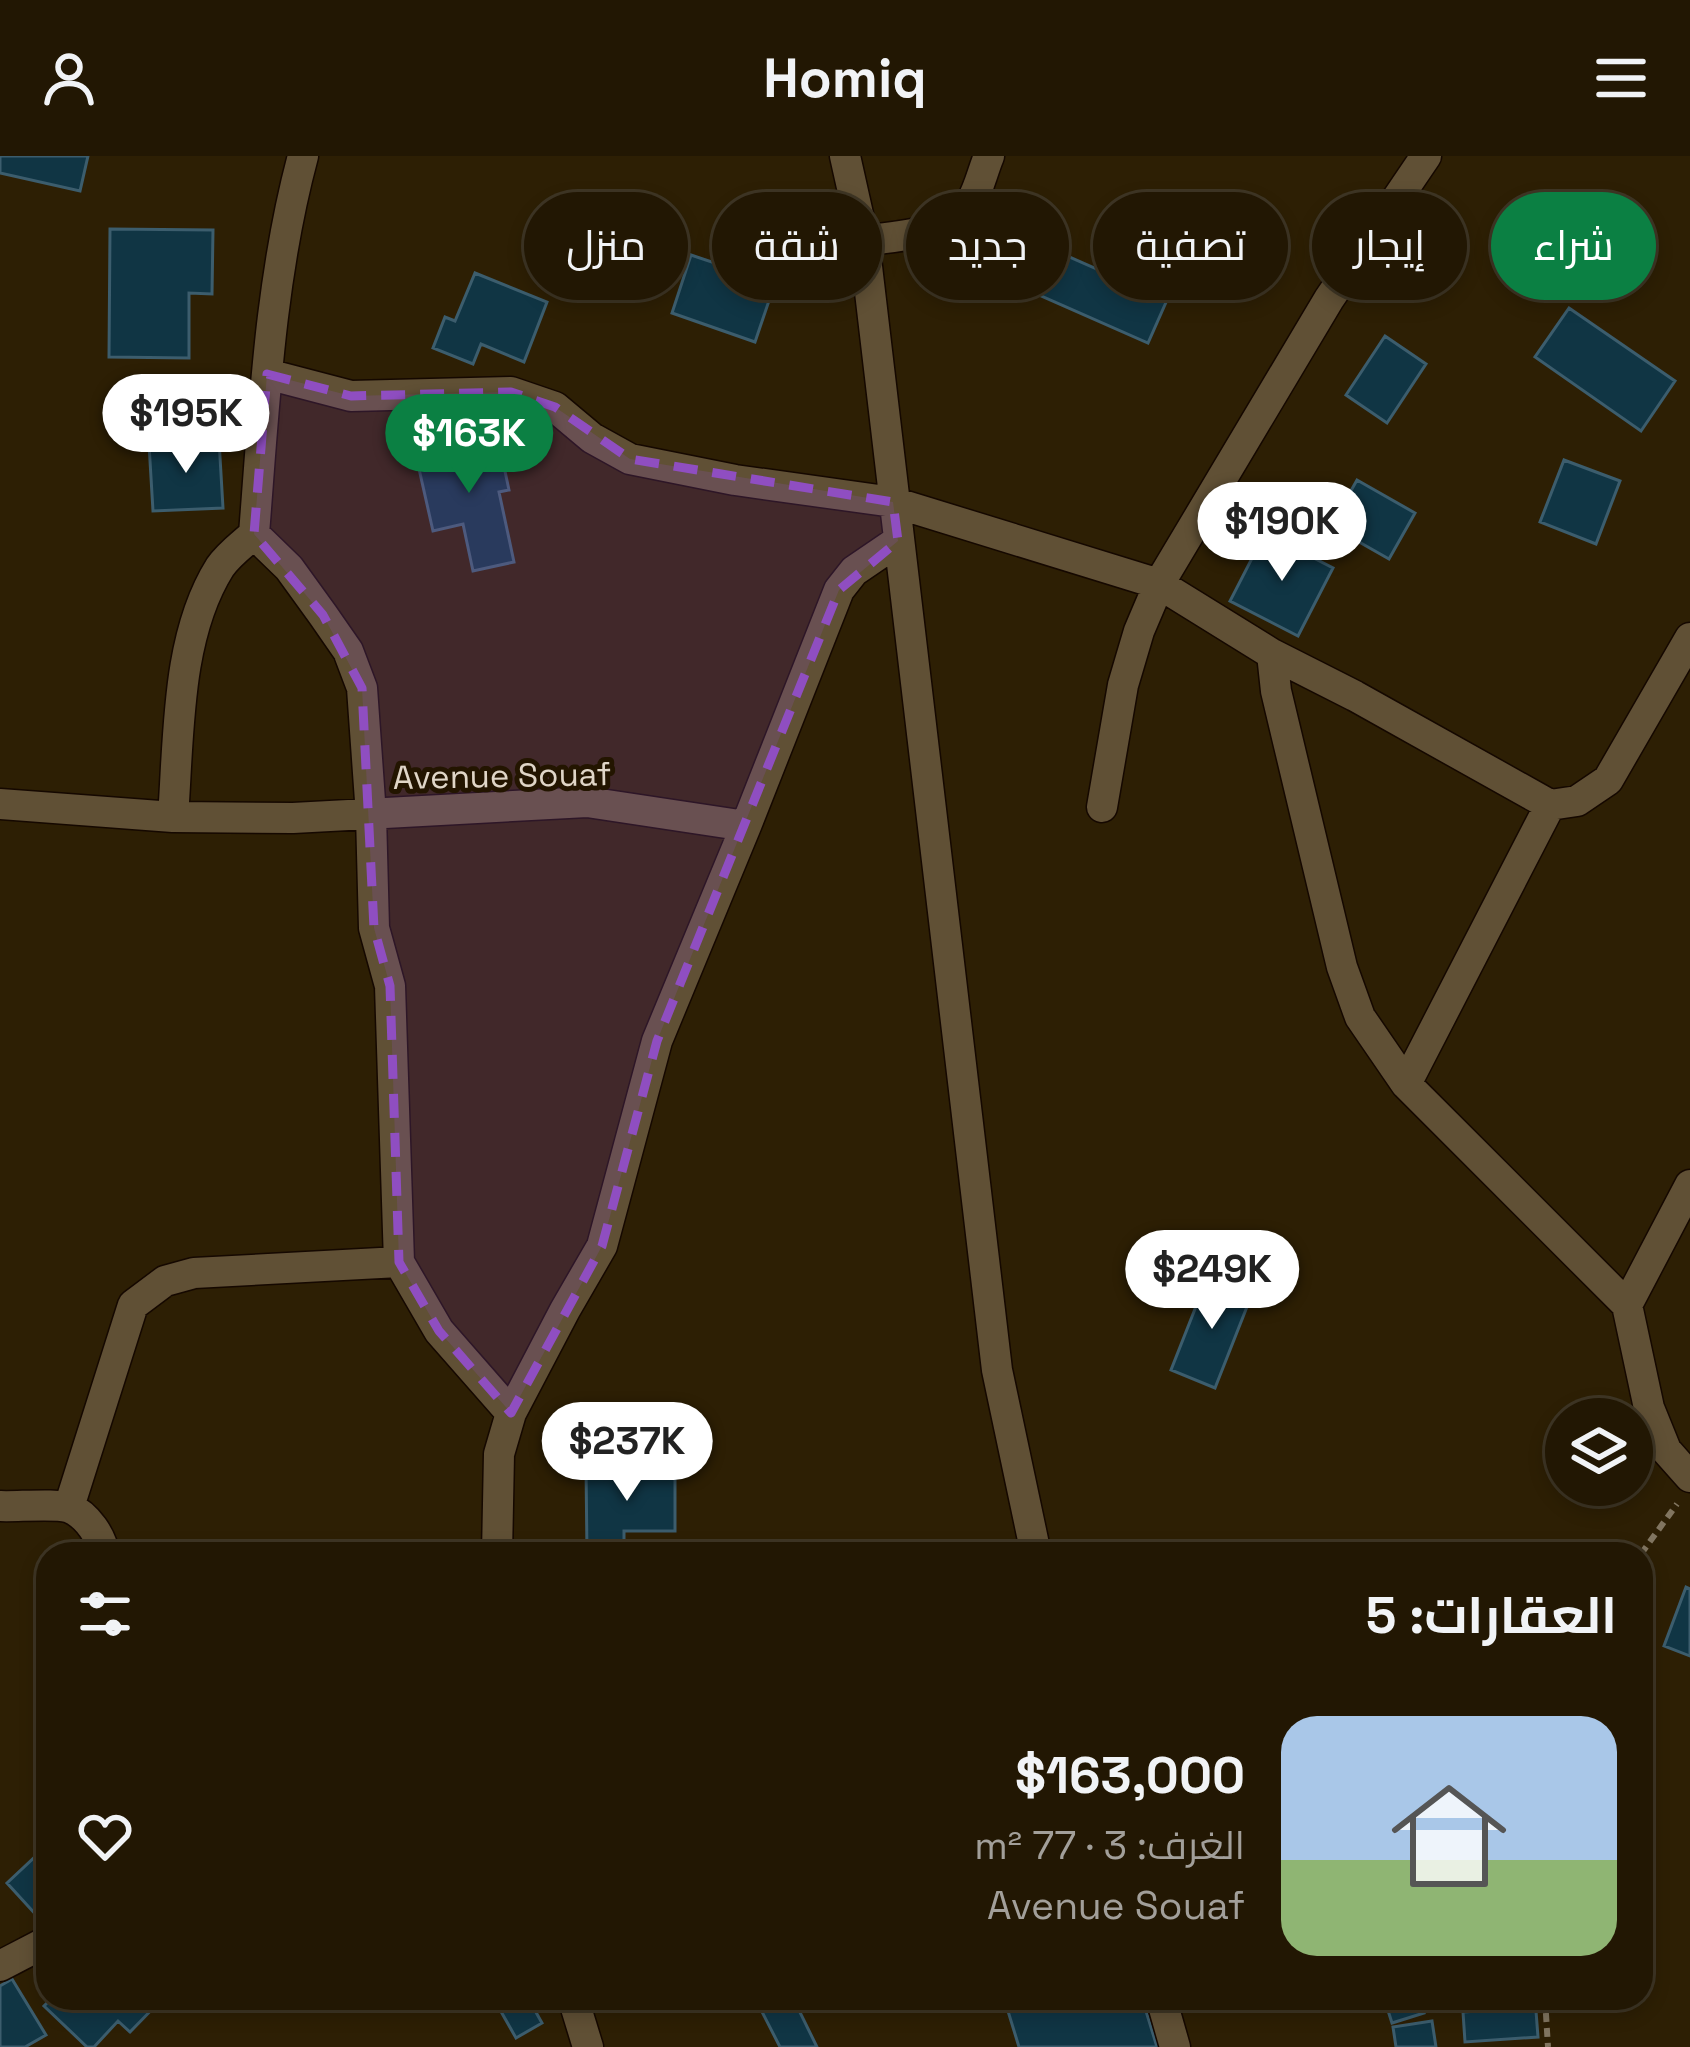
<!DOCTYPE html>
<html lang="ar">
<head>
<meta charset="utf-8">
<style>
	:root { --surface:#221703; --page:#2a200d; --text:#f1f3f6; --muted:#a29f9a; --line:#3f3625; --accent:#0b8043 }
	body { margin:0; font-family:"Space Grotesk",Cairo,sans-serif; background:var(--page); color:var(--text); direction:rtl; height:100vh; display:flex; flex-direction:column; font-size:45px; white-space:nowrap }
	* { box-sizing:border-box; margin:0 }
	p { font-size:39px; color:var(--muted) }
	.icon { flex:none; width:66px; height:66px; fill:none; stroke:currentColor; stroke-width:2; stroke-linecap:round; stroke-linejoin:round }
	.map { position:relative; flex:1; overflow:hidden; direction:ltr }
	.details { position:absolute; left:36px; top:1386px; width:1617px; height:468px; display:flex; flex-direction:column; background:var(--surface); border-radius:36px; box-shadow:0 6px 18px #0003,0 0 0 3px var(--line); direction:rtl }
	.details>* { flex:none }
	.banner { position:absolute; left:36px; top:36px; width:1620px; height:108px; direction:rtl; display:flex; gap:24px }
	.tools { position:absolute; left:1545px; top:1242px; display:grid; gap:24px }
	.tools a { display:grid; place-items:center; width:108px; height:108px; border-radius:50%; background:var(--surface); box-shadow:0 6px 18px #0003,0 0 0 3px var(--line); font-size:60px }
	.price { position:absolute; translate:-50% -102px; padding:0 27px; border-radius:42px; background:#fff; color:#222; font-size:39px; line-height:78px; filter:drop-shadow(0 3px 6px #0008) }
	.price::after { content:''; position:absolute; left:50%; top:72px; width:36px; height:27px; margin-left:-18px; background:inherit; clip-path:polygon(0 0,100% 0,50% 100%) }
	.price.selected { background:var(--accent); color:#fff }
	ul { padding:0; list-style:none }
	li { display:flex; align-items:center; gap:36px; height:300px; padding:0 36px }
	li+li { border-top:3px solid var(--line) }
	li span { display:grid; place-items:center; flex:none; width:336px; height:240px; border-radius:36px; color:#555 }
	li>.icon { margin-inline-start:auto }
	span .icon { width:144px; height:144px; fill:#fffc; stroke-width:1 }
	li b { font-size:51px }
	h2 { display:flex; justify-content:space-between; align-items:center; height:144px; padding:0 36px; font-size:51px }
	.chip { padding:0 42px; border-radius:54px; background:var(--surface); box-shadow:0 6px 18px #0003,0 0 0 3px var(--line); font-size:42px; line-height:108px }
	.chip.selected { background:var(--accent); color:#fff }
	header { display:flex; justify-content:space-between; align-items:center; height:156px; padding:0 36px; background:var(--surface); font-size:54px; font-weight:700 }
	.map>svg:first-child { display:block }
	.building { fill:#103544; stroke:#3c5d6d; stroke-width:3 }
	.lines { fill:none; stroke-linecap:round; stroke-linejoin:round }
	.minor-casing { stroke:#150800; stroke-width:33 }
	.path { stroke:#817560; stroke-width:6; stroke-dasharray:9 6; stroke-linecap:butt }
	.minor { stroke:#605035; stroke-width:30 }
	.marked { fill:#8f4ec1; fill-opacity:0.2; stroke:#8f4ec1; stroke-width:9; stroke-dasharray:24 15; stroke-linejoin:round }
	.labels { text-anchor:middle; stroke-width:10; stroke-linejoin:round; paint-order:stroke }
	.street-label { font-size:33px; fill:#e0d6c7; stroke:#231500 }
</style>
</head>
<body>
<header><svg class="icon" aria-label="menu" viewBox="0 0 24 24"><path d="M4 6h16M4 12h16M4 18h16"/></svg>Homiq<svg class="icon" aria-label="person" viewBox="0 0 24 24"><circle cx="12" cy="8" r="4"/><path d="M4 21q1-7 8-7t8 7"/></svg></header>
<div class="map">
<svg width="1690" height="1891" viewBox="0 0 1690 1891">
	<rect width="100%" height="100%" fill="#2d1f04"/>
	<path class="building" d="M0 0H88L80 35 0 17Z
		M1593 41 1632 71 1596 118 1558 87Z
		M110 73 213 74 212 138 189 137V202L109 201Z
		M1015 77 1167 144 1148 187 996 120Z
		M691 99 775 127 755 186 672 157Z
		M475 117 547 146 524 206 481 188 473 208 433 192 445 161 455 165Z
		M1569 152 1675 225 1641 275 1535 201Z
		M1385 180 1426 208 1387 267 1346 239Z
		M497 278 509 334 499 336 514 406 473 415 463 368 433 375 415 295Z
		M219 284 223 352 153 355 149 288Z
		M1564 304 1620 325 1596 388 1540 366Z
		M1357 324 1415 357 1389 403 1331 370Z
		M1265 377 1333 412 1298 480 1230 445Z
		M1208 1120 1252 1138 1215 1232 1171 1214Z
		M586 1310 675 1311V1375H624V1398H587Z
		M1686 1431 1690 1433V1500L1664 1490Z
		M37 1699 48 1711V1772L7 1727Z
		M12 1823 46 1879 25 1891H0V1830Z
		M52 1842H163L130 1876 118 1865 94 1891H87L44 1850Z
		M517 1842H528L542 1867 516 1882 499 1852Z
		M755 1842H793L817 1891H780Z
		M1004 1842H1142L1157 1891H1019Z
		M1384 1842H1419L1424 1857 1392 1867Z
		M1490 1842H1535L1538 1881 1465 1886 1463 1856 1491 1854Z
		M1432 1865 1436 1891H1396L1393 1871Z"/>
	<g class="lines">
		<g class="minor-casing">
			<path id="minor" d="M303 0C270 122 264 252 254 378L289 412 323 459 348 495 362 532 371 659 374 772 390 830 399 1106 439 1175 511 1257
				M845 0 864 85 997 1214 1036 1398
				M864 85C900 79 948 80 971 46 979 33 983 14 989 0
				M267 218 351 240 511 236 555 251 592 282 630 303 735 324 893 346 1159 428 1272 498 1276 535 1342 811 1360 861 1406 928 1627 1149 1649 1252 1666 1294 1690 1321
				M1272 498 1355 540 1550 649
				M0 648 173 661 293 662 587 646 746 670 839 434 854 415 898 385
				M1102 651 1123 529 1139 475 1159 428 1329 143 1426 0
				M173 661C179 580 176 481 220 411 229 398 243 388 254 378
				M1406 928 1550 649 1577 645 1608 624 1690 482
				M1627 1149 1690 1029
				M0 1350C15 1351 58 1347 70 1352 87 1359 102 1381 104 1398
				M69 1351 133 1149 165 1125 194 1117 399 1106
				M497 1398 499 1298 511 1257 565 1154 602 1090 657 885 746 670
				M0 1810 48 1785
				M573 1842 588 1891
				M1161 1842 1175 1891"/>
		</g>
		<path class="path" d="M1641 1398 1677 1348
			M1545 1842 1548 1891"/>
		<use href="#minor" class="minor"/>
	</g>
	<path class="marked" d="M267 218 351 240 511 236 555 251 630 303 893 346 898 385 839 434 657 885 602 1090 511 1257 439 1175 399 1106 390 830 374 772 362 532 323 459 254 378Z"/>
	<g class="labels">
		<g class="street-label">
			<text transform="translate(502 619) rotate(-1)" y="12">Avenue Souaf</text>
		</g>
	</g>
</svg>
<div class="tools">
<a><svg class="icon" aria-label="layers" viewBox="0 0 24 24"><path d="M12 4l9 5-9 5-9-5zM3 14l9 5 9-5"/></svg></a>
</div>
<b class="price" style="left:186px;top:320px">$195K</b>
<b class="price selected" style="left:469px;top:340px">$163K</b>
<b class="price" style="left:1282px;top:428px">$190K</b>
<b class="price" style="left:1212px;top:1176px">$249K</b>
<b class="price" style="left:627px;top:1348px">$237K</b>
<div class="banner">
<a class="chip selected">شراء</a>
<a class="chip">إيجار</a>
<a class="chip">تصفية</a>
<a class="chip">جديد</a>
<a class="chip">شقة</a>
<a class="chip">منزل</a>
</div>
<section class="details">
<h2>العقارات: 5<svg class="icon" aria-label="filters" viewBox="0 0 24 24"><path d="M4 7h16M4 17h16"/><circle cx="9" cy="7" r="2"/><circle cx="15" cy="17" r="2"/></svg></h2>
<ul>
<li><span style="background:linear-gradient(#a9c7e8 60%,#8fb573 0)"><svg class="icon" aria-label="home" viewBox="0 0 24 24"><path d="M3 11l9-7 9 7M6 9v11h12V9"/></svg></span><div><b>$163,000</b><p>الغرف: 3 · 77 m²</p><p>Avenue Souaf</p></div><svg class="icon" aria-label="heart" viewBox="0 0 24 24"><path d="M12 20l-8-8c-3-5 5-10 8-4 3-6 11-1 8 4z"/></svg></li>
</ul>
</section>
</div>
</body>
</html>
